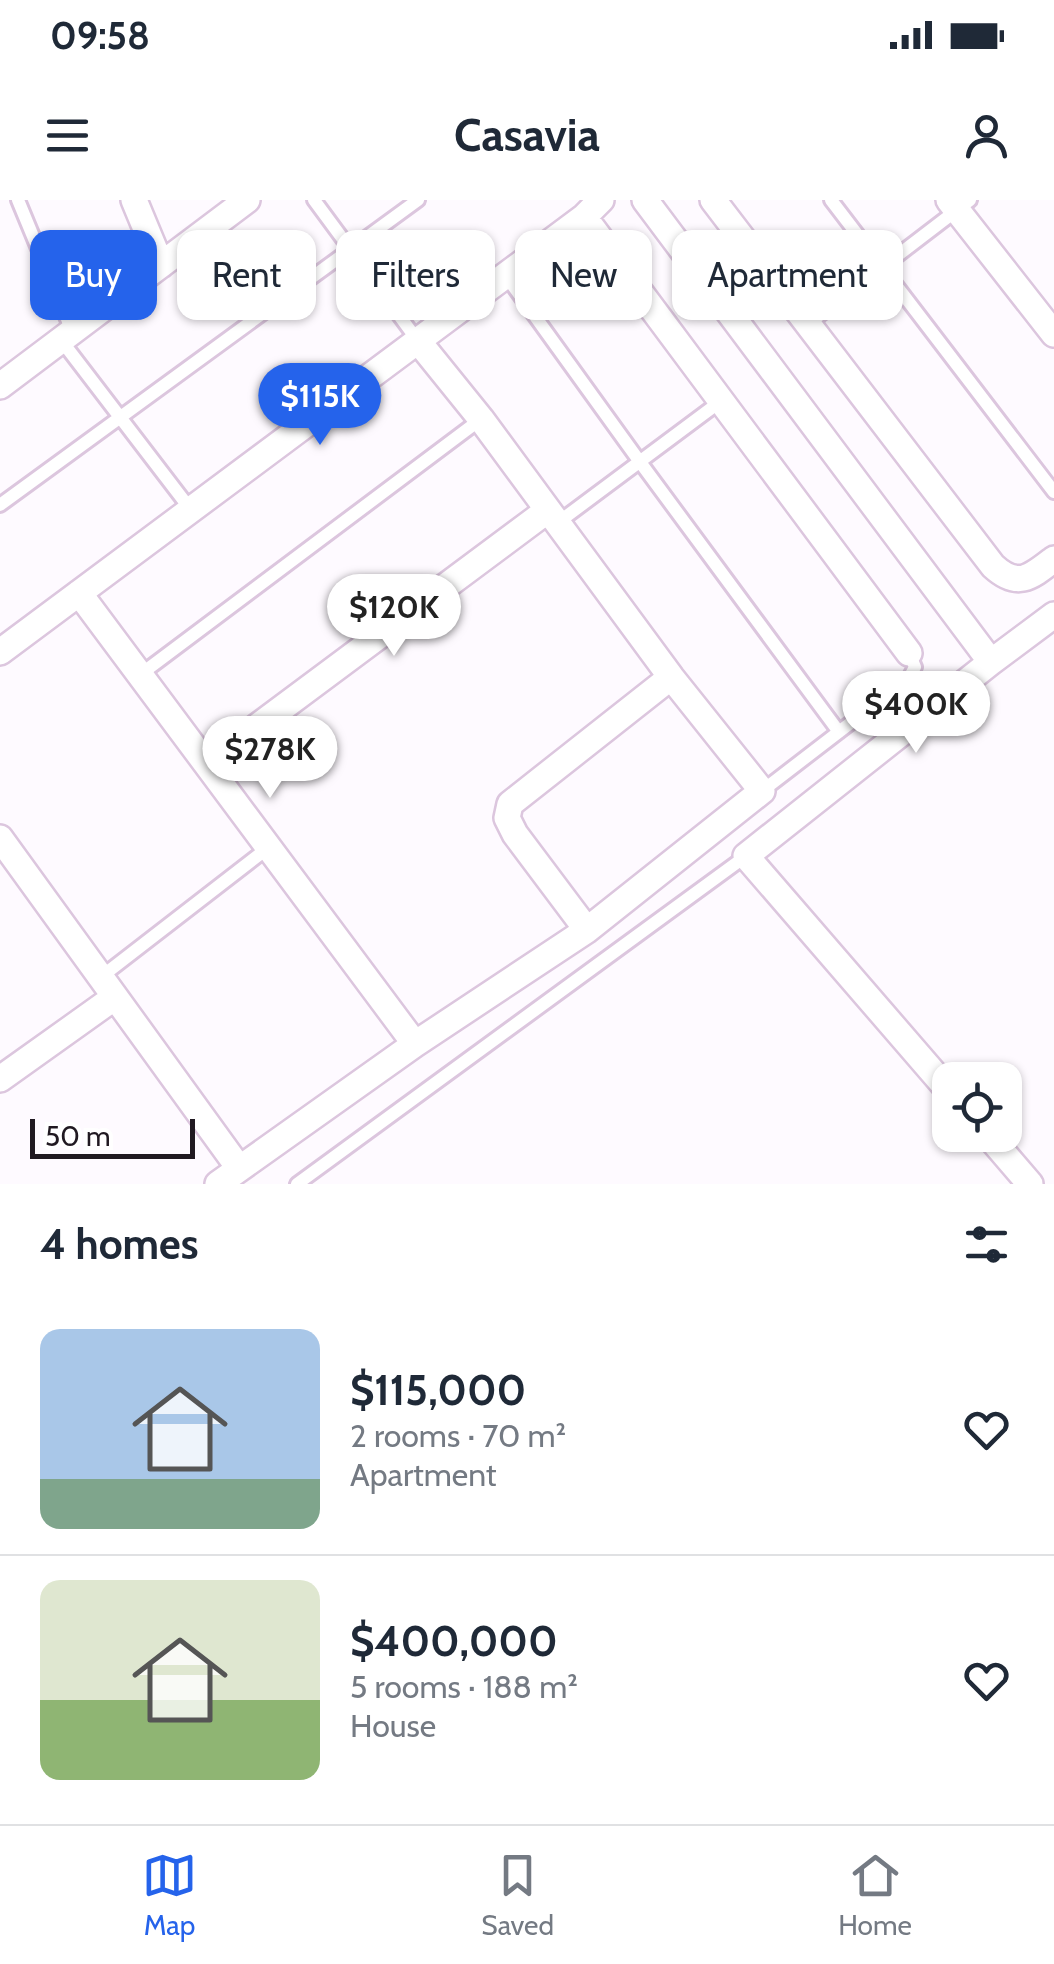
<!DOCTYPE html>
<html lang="en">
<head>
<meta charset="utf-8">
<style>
	:root { --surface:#fff; --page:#f6f6f7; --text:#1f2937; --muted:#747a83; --line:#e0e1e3; --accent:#2563eb }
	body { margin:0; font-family:Cabin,sans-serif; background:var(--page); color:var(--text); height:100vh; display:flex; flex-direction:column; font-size:38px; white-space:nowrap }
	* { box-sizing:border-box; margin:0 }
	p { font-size:32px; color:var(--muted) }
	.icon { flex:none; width:55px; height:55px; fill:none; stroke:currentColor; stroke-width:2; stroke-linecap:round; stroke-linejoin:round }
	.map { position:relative; height:984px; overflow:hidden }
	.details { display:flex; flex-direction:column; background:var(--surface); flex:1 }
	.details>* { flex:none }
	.hud { position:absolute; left:30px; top:30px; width:995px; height:90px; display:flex; gap:20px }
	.tools { position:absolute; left:932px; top:862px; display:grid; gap:20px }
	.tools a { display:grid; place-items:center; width:90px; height:90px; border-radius:20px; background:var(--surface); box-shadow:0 2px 8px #0004; font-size:50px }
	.scale { position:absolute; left:30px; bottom:25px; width:165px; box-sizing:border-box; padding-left:10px; border:5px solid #201921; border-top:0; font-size:28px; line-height:35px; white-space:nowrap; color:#201921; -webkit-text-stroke:8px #fff; paint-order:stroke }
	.price { position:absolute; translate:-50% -85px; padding:0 22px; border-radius:35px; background:#fff; color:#222; font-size:32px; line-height:65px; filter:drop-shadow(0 2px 5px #0008) }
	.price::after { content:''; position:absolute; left:50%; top:60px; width:30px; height:22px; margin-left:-15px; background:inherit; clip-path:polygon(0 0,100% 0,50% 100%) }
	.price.on { background:var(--accent); color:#fff }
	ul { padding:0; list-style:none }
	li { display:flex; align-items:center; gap:30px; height:250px; padding:0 40px }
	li+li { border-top:2px solid var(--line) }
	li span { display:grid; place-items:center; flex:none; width:280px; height:200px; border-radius:20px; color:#555 }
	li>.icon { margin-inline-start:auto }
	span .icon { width:120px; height:120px; fill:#fffc; stroke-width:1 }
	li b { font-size:42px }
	h2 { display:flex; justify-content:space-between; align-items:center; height:120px; padding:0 40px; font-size:42px }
	.chip { padding:0 35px; border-radius:20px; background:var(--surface); box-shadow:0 2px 8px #0004; font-size:35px; line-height:90px }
	.chip.on { background:var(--accent); color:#fff }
	.status { display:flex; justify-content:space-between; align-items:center; height:70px; padding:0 50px; background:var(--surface); direction:ltr }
	.status svg { height:28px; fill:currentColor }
	header { display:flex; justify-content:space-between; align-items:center; height:130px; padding:0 40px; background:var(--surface); font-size:45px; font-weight:700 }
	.dock { display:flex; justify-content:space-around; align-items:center; height:140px; border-top:2px solid var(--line); background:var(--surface); font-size:28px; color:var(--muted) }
	.dock a { display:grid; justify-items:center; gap:5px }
	.dock .on { color:var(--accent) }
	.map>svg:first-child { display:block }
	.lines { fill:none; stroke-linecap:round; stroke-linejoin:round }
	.service-casing { stroke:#dcc6de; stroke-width:18 }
	.minor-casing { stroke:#dcc6de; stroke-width:30 }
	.service { stroke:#fff; stroke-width:12 }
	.minor { stroke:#fff; stroke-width:25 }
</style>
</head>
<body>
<div class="status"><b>09:58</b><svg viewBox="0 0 49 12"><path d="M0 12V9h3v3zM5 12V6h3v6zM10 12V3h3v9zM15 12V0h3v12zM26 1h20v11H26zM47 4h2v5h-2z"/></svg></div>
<header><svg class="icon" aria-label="menu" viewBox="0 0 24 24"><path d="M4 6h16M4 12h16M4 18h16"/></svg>Casavia<svg class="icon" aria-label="person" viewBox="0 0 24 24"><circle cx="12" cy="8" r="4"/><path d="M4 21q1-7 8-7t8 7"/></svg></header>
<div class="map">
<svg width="1054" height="984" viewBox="0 0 1054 984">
	<rect width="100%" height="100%" fill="#fefaff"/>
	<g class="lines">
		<g class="service-casing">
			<path id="service" d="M18 0 72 131
				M314 0 418 141
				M831 0 1054 292
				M506 76 640 262 839 532
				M808 124 970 0
				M61 140 191 310
				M0 305 418 0
				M556 324 721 201
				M141 474 481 219
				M762 591 909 478 915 467 909 453
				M101 777 269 647
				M297 984 746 656"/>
		</g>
		<g class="minor-casing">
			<path id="minor" d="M134 0 161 65
				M645 0 991 462
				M713 0 993 366C1018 389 1031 377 1054 359
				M949 0 1054 134
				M584 17 909 453
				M0 186 247 0
				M79 393 415 844
				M0 452 584 17 601 0
				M207 564 548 310
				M0 638 239 968
				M587 730 515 634 507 618 510 604 671 477
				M0 879 115 797
				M950 892 746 656 991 462 1054 415
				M988 935 1030 984
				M218 984 415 844 587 730 762 591 671 477 481 219 418 141"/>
		</g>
		<use href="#service" class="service"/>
		<use href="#minor" class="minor"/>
	</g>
</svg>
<div class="tools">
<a><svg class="icon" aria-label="locate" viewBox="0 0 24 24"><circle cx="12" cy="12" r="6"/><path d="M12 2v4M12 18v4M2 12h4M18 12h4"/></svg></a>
</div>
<div class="scale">50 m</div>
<b class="price on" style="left:320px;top:248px">$115K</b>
<b class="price" style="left:394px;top:459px">$120K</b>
<b class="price" style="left:916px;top:556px">$400K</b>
<b class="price" style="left:270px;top:601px">$278K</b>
<div class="hud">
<a class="chip on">Buy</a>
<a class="chip">Rent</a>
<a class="chip">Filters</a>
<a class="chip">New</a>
<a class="chip">Apartment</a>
</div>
</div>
<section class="details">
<h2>4 homes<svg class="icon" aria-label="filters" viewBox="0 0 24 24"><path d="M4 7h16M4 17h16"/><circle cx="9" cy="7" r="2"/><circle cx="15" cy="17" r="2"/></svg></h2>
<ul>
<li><span style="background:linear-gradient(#a9c7e8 75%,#7fa58c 0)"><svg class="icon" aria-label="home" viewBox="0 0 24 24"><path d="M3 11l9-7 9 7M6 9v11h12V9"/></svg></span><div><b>$115,000</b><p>2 rooms · 70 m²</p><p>Apartment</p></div><svg class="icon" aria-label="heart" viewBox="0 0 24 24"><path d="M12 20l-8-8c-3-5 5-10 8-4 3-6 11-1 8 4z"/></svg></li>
<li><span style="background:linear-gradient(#dfe7d0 60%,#8fb573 0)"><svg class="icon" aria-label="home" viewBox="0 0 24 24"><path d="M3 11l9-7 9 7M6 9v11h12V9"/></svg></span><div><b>$400,000</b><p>5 rooms · 188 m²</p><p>House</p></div><svg class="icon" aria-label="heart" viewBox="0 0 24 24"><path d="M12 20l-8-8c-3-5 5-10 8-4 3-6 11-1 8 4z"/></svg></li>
</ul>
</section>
<nav class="dock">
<a class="on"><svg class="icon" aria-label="map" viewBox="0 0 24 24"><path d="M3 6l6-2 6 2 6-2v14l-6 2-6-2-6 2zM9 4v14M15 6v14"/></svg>Map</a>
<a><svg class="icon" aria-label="saved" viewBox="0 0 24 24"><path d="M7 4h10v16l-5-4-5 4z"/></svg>Saved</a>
<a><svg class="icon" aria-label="home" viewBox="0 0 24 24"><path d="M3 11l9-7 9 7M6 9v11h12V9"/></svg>Home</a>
</nav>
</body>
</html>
